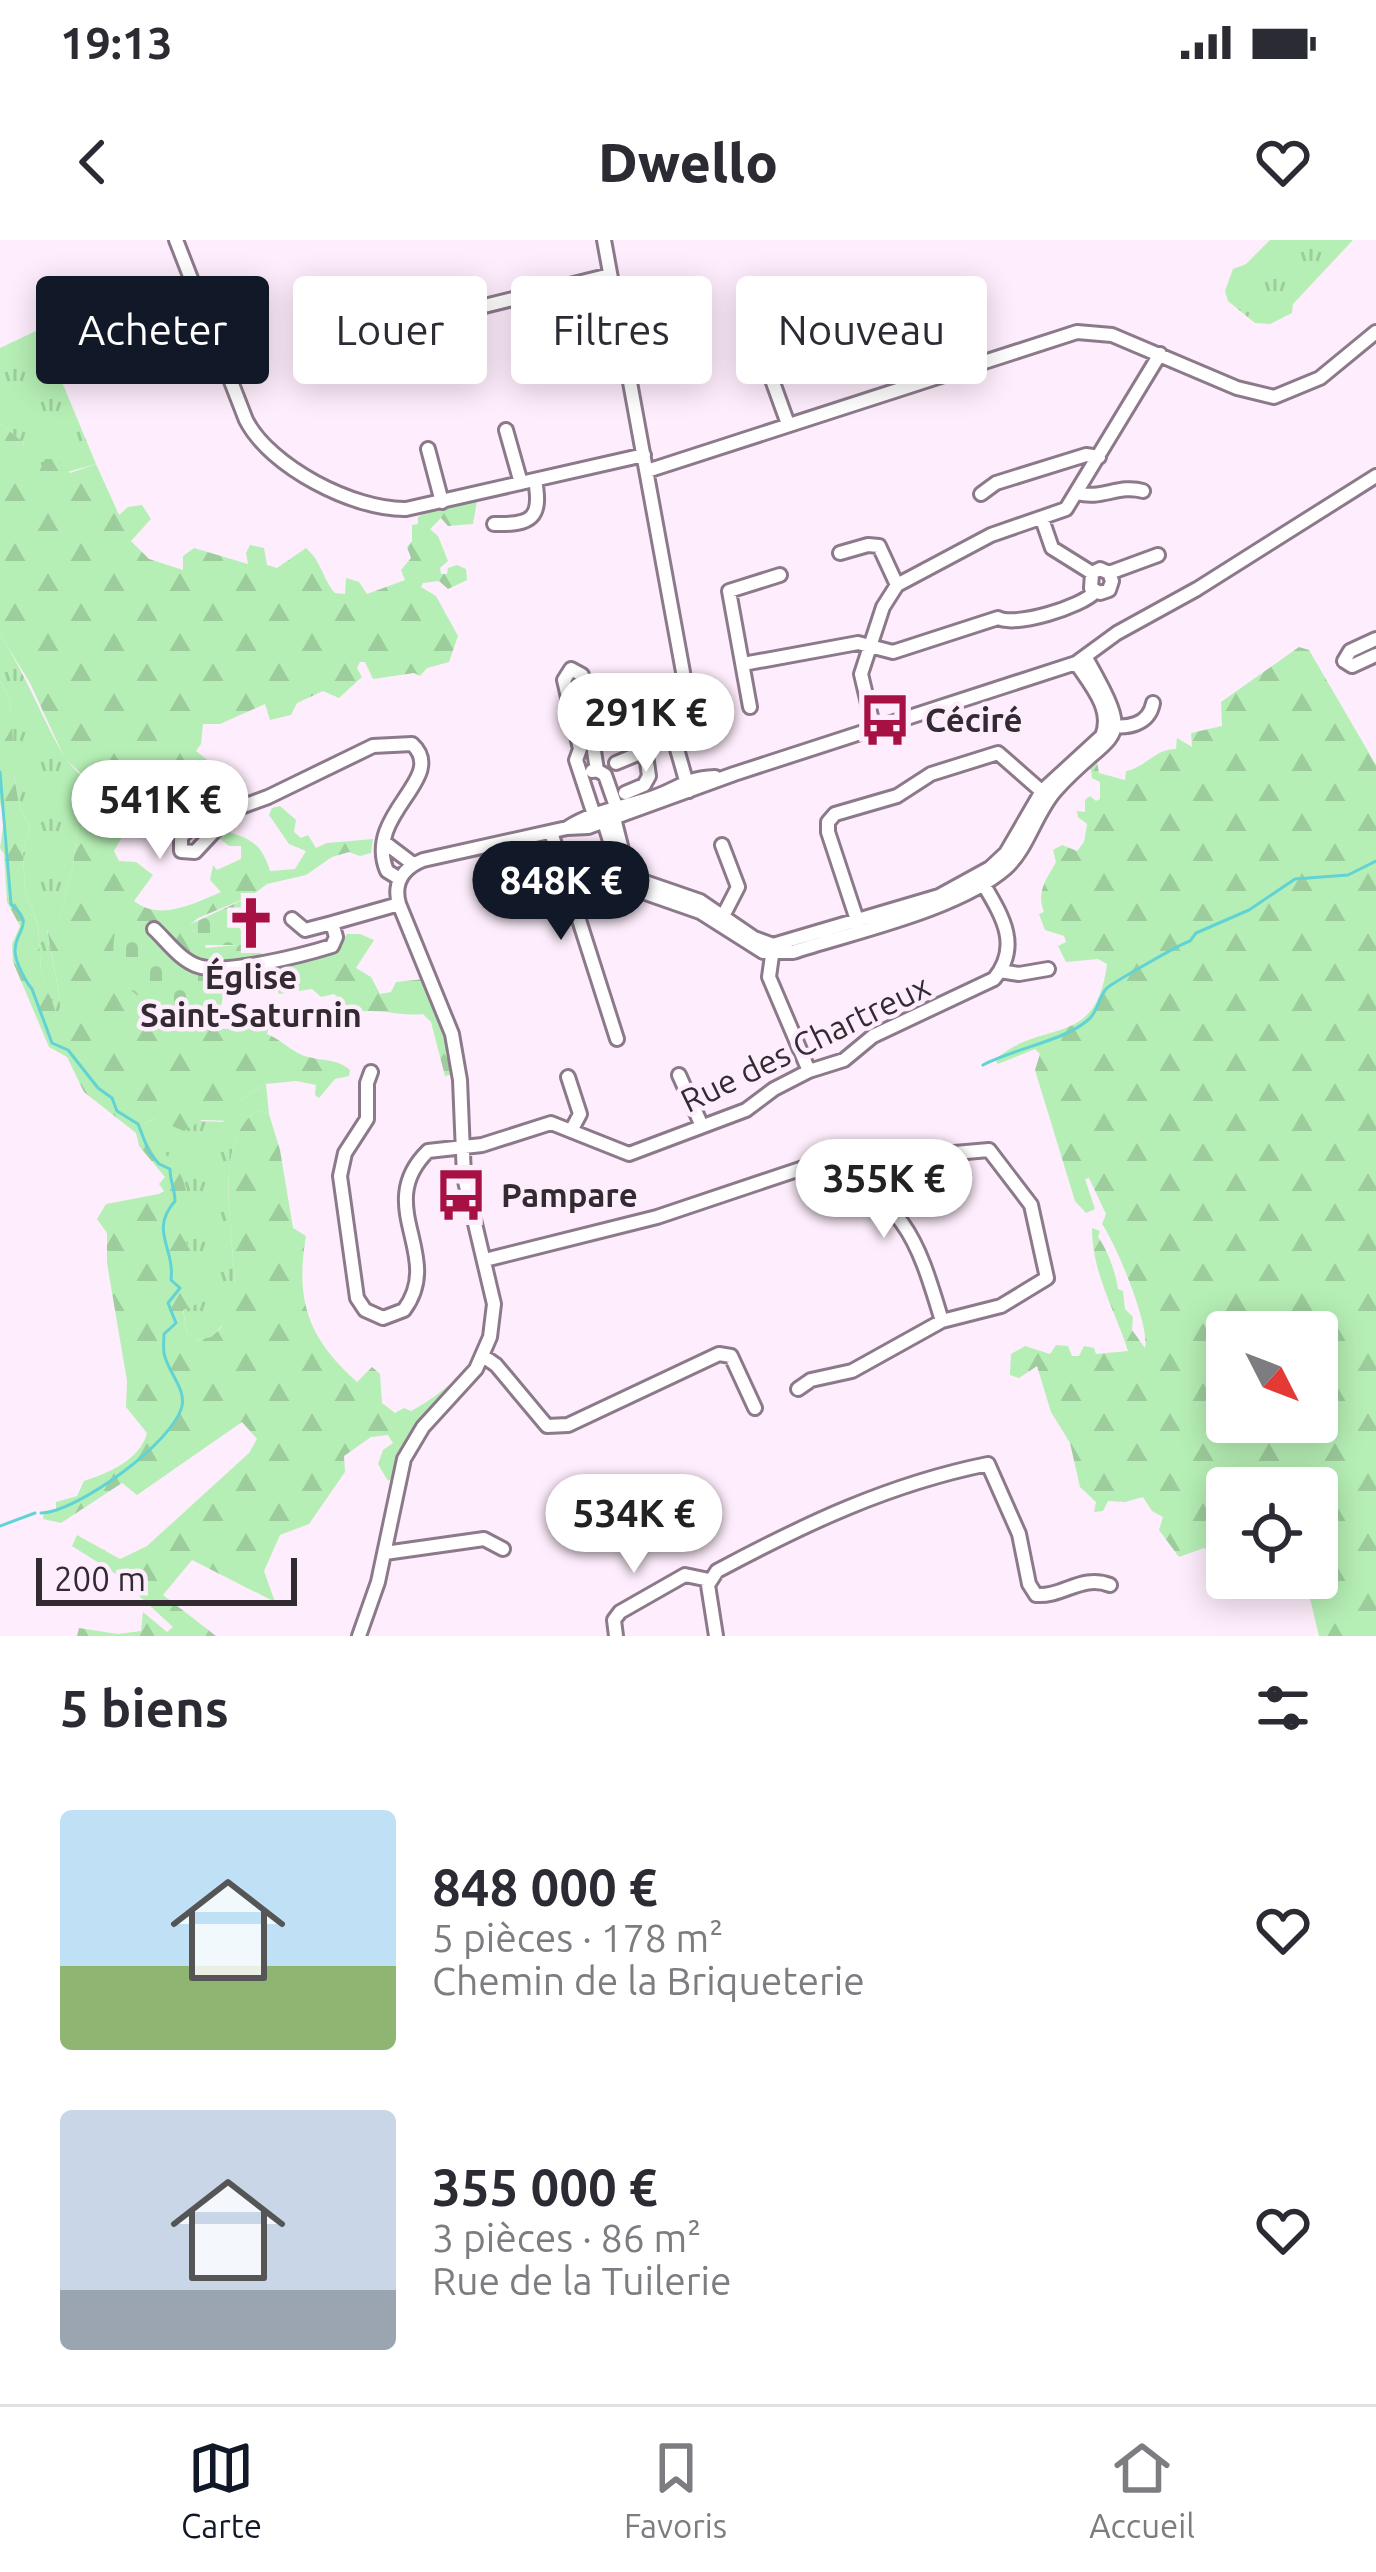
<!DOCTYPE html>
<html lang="fr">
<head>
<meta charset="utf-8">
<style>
	:root { --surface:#fff; --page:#f2f2f3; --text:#2b2b33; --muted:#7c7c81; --line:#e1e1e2; --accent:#111827 }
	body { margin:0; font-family:Ubuntu,sans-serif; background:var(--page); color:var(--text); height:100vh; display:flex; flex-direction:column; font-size:45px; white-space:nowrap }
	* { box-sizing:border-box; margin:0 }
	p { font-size:39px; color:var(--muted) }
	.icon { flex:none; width:66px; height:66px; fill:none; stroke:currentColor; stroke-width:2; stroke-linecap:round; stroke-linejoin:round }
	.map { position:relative; height:1396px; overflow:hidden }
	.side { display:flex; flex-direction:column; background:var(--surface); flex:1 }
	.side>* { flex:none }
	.banner { position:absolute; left:36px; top:36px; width:1305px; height:108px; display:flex; gap:24px }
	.needle { width:78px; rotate:132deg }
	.fabs { position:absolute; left:1206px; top:1071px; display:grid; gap:24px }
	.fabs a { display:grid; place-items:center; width:132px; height:132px; border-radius:12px; background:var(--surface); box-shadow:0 6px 30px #0003; font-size:60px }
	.scale { position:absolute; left:36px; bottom:30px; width:261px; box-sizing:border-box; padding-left:12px; border:6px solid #332b32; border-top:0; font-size:33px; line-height:42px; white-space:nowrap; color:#332b32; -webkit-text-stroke:9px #feedfc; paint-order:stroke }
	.price { position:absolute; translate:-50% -102px; padding:0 27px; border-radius:42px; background:#fff; color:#222; font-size:39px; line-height:78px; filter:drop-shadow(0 3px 6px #0008) }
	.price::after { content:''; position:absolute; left:50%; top:72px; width:36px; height:27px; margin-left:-18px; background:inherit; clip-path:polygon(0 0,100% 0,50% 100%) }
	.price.selected { background:var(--accent); color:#fff }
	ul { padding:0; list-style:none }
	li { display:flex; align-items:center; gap:36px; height:300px; padding:0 60px }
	li span { display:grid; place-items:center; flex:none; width:336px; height:240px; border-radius:12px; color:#555 }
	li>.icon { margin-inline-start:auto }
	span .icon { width:144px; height:144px; fill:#fffc; stroke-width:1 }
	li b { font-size:51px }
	h2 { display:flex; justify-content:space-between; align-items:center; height:144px; padding:0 60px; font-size:51px }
	.tag { padding:0 42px; border-radius:12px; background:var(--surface); box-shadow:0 6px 30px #0003; font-size:42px; line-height:108px }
	.tag.selected { background:var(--accent); color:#fff }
	.status { display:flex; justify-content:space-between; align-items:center; height:84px; padding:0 60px; background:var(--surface); direction:ltr }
	.status svg { height:33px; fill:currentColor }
	header { display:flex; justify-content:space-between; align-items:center; height:156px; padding:0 60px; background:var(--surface); font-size:54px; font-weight:800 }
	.dock { display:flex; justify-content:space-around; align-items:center; height:168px; border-top:3px solid var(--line); background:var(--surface); font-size:33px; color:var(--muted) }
	.dock a { display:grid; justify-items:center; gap:6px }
	.dock .selected { color:var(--accent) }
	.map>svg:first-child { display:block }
	.grass { fill:url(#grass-tufts) }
	.forest { fill:url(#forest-firs); fill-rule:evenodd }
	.cemetery { fill:url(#cemetery-stones) }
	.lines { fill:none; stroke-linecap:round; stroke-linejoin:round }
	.stream { stroke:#61d3d5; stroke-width:3 }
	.minor-casing { stroke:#8c7a8b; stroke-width:18 }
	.minor { stroke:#fff; stroke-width:12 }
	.labels { text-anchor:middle; stroke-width:9; stroke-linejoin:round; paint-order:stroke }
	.poi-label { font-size:33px; font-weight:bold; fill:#332b32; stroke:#feedfc; text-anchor:start }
	.street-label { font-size:33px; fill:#332b32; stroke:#feedfc }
</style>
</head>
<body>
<div class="status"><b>19:13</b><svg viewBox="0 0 49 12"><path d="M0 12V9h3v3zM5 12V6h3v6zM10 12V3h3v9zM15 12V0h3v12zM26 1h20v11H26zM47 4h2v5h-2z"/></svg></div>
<header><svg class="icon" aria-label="back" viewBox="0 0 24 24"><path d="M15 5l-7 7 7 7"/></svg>Dwello<svg class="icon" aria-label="heart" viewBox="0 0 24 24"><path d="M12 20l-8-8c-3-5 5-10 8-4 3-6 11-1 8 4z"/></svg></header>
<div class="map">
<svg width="1376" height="1396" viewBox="0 0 1376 1396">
	<defs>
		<pattern id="grass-tufts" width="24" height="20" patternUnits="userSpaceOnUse" patternTransform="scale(3)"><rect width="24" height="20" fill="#b6efb5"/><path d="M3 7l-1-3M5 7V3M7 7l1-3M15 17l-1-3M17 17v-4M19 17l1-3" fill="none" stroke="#9dcd9c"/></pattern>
		<pattern id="forest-firs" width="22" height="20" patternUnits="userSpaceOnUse" patternTransform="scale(3)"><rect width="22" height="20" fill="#b6efb5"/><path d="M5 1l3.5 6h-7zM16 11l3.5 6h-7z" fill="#9dcd9c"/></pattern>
		<pattern id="cemetery-stones" width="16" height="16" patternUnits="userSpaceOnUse" patternTransform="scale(3)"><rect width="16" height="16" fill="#b6efb5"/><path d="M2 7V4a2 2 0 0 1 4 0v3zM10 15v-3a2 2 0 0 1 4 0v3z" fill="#9dcd9c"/></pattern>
	</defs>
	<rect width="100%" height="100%" fill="#feedfc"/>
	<path class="grass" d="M1270 0H1353L1293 64 1292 73 1270 84 1255 83 1228 61 1225 51 1233 29 1246 24Z
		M40 89 96 224 35 241 18 220 24 203 0 183V108Z
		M0 394C25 434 40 473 62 513 70 527 84 536 92 550L81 561 73 625 57 691 47 690 60 759V771L55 774 41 729 38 685 25 649 23 613 30 586 20 569 14 535 10 458 0 441Z
		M266 844 269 874 258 870C210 901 235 1002 235 1049L224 1063 222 1086 211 1097 196 1100 187 1093 183 1069 188 1027 175 926 156 908 144 883 155 879 223 882 235 863Z"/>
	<path class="forest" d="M0 183 24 203 19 220 35 241 45 219H57L70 233 96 224 119 275 128 267 142 265 151 279 131 301 149 319 183 330V316L194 308 248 324 246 313 250 305 264 308 267 325 277 328 306 308C322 322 322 338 335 353L345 354 346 338 359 342 367 354 405 340 401 330 411 318 407 307 412 301V285L418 284V277L442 265 477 261 473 284 448 286 441 278 430 289 438 296 448 321 440 328 441 334H447L448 328 457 325 466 329 467 340 448 349 439 341 423 343 421 347 436 356 458 396 449 422 427 428 420 436 414 433 373 439 365 422H360L357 428 362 437 339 458 323 451 297 463 291 475 270 480 265 464 220 484H203L201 504 196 511 220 530 216 535 237 556V563L218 571 216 564 225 557 195 529C170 529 150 538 136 559L137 568 119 559 111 566 110 580 122 597 114 611 119 621 136 622 153 635 134 661C160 682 195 663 221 652L210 640 213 625 217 630 241 619V606H229L220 599 226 591C251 599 262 604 270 631L295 629 306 611 289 604 269 575 272 568 280 566 296 580 294 592 301 598 308 595 316 608 327 603 373 599 371 613 360 616 349 612 332 617 306 635 267 644 251 656 198 678 191 684 199 704 204 703 206 708 258 703 263 719 308 717 336 711 347 694H360L374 700 356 728 371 737 380 754 391 752 396 742 424 739 449 802 454 834 445 836 431 782 423 774C399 777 378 767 354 773L334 754 321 757 312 749 279 754 274 745 241 751 225 744 217 789 253 788 257 778H267L270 784 267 794C280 799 290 810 302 815 319 822 336 817 350 830L349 836 335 839 319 858 315 855 316 845 296 841 266 844 235 863V881L202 880 184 891 155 879 144 883C153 901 162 909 174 924 192 947 188 975 185 1002L192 1008 193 1019 188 1027 198 1040 197 1064 183 1070 187 1093 197 1100 211 1097 222 1087 223 1063 235 1049C235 1001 210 901 258 870L269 874 280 910 293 988 306 996C295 1061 308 1098 357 1142L372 1127 380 1134 382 1163 395 1173 404 1168 411 1171C427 1163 442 1151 455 1140L460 1142 414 1188 394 1237 388 1241 378 1224 383 1210 393 1203 388 1195 371 1197 344 1216 345 1232 309 1284 280 1295 264 1331 275 1362 192 1320 163 1355 216 1396H77L79 1388 118 1394 141 1391 143 1372 167 1392 173 1387 113 1332 72 1306 77 1295 120 1319 147 1306 249 1213 257 1199 242 1182 137 1255 122 1243 61 1283 43 1279 44 1271 56 1269V1262L77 1256 84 1241C108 1233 140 1220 147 1193L126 1167 127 1141 107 1023V993L97 979 106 964 159 954 164 951 159 944 165 937 139 906 136 893 84 852 67 817 49 807 13 722 12 704 20 686 7 662 4 614 0 608 4 580 0 562V441L10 458 13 501 31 518 24 530 14 536 20 569 30 586 23 613 25 649 38 685 41 729 56 773 60 771V759L47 689 57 690 73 625 81 561 92 550 83 535 65 519 30 443 0 394Z
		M1299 407 1309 410 1376 525V1396H1319L1305 1338H1317V1248H1227V1323L1204 1308 1179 1317 1159 1290 1163 1277 1152 1271 1143 1257 1125 1262 1108 1261 1103 1271 1094 1272 1096 1262 1080 1247 1070 1203 1051 1172 1037 1126 1019 1138 1010 1135 1011 1114 1025 1106 1050 1114 1056 1105 1068 1106 1072 1116H1079L1084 1106 1094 1108 1096 1114 1128 1111C1115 1070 1092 1033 1092 988L1100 991 1098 997C1107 1009 1116 1033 1118 1049L1123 1051 1125 1069 1133 1077 1132 1090 1145 1108C1150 1085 1116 1004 1102 984L1106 974 1089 938 1085 939 1095 969 1086 973 1075 961 1035 830 1040 814 1035 809 998 824 995 820C1042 777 1096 811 1107 724L1098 719 1066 722 1058 706 1066 702 1064 696 1045 690 1039 674 1044 672C1036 652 1046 640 1056 622L1053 610 1062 605 1077 611 1084 602 1087 584 1078 577 1077 571 1085 572V560L1090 556 1096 561 1100 559V542L1092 538 1091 530 1075 523 1080 511 1097 522 1099 533 1125 540 1126 531C1145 528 1156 508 1176 509L1177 498 1192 507 1191 493 1222 486 1221 462ZM1227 1092H1317V1182H1227Z"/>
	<path class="cemetery" d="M251 656 258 671 254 669 238 678V685L250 705H199L191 684Z
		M125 673 135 678 144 696 160 701 165 713 214 737 206 792 190 799C148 751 96 754 119 677Z"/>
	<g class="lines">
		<path class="stream" d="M0 532 11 664C36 686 15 689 15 711 15 722 26 742 32 749L52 803 68 810 98 848 112 858 117 871 138 884 149 912 159 924 170 929C170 941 175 950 175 961 149 991 175 1007 171 1040L180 1048 168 1063 176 1083 164 1094C164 1100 163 1107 164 1113 167 1131 186 1148 182 1166 173 1203 77 1272 41 1273
			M983 825C1015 808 1064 801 1088 780 1099 771 1098 757 1107 748 1114 742 1182 703 1190 701L1196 693 1249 670 1295 639 1348 635 1376 621
			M0 1286 35 1273"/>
		<g class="minor-casing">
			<path id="minor" d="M176 0 246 180C270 227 354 270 406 269L644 215
				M604 0 683 432 677 509 689 551
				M443 66 460 72 610 35
				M936 92 947 132
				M762 112 788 184
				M506 190 521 243
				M428 209 442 262
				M647 231 1077 92 1112 95 1237 148 1274 157 1320 138 1376 92
				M1078 253C1100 260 1120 244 1143 251
				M981 254 996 243 1086 215 1099 217
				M1042 279 1052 308 1092 333 1100 329 1109 333 1112 341 1109 350 1100 353 1091 348 1092 333
				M494 284C532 285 542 278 535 240
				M840 313 868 305 879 306 897 345
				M1109 333 1158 315
				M1376 399 1350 411 1344 421 1352 426 1376 415
				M743 424 858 403 893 412 998 378C1016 387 1081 367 1095 352
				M750 467 729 351 780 335
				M1107 485C1127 489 1149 485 1153 463
				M874 489 861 434 883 367 897 345 991 295 1066 269 1160 114
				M616 523 640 513 646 515 649 536 644 545 625 553
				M597 530 582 435 571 429 564 440 580 509 576 520 597 584
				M592 531 597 530 605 535 619 575
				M235 569 195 612 181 611V597L195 584 268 557 373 506 412 504C449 538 363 574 387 631L400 639
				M614 578 625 622 639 640 700 661 754 698 773 705 939 656 990 628 1006 613 1042 551 1102 496C1113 470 1091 445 1076 423
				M604 582 620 633 637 650 700 672 763 712H793C854 692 958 670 1006 628 1028 608 1035 574 1055 551 1114 485 1138 510 1086 418
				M567 588C593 571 622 568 651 558 677 550 684 538 715 537
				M551 592 617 799
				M384 602 413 624
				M292 679 305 690 332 683
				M720 682 738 647 722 605
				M154 689C167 701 180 720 198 726 226 735 303 715 332 706L336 697 332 683 399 664
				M860 689 828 592V582L835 574 897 556 931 534 998 513 1047 556
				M773 708 769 737 809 831
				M1000 731 1019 734 1048 729
				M371 832 367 843V879L345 913 340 936 357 1058 365 1070 383 1078 404 1070C445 1015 372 966 428 911L482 905 551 883 629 914 746 870 774 849 809 831 844 820 873 796 994 739C1024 703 998 670 978 635
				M679 835 702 886
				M568 837 580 874 572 889
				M485 1020 657 977 815 924C904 959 916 994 942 1081
				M483 1116 496 1125 547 1186 568 1185 719 1114 731 1116 755 1168
				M798 1149 811 1140 852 1131 942 1081 1001 1066 1047 1038 1031 965 989 910 943 914 882 957
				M385 1313 484 1299 503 1309
				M359 1396 378 1342 404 1219 423 1187 476 1129 490 1097 494 1064 464 937 460 840 452 794 399 664C393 643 403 628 423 620L567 588 588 587 734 534 1076 423 1117 393 1197 349 1376 236
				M616 1396 614 1380 620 1372 685 1335 709 1340
				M716 1396 708 1345 717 1331C805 1284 889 1244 988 1224L1019 1294 1029 1344 1036 1355C1063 1357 1082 1334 1110 1345"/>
		</g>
		<use href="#minor" class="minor"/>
	</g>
	<defs>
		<g id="bus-bare" transform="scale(4.14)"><path d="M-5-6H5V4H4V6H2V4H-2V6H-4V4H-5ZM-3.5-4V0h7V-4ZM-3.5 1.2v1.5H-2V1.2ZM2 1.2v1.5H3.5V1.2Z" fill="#a71042" stroke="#feedfc" stroke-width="2.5" paint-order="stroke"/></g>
		<g id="church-bare" transform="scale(4.14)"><path d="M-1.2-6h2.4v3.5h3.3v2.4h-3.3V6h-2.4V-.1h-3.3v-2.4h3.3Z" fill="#a71042" stroke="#feedfc" stroke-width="2.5" paint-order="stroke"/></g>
	</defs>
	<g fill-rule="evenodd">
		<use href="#bus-bare" x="885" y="480"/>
		<use href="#church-bare" x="251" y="683"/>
		<use href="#bus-bare" x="461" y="955"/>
	</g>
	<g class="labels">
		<g class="poi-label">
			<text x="925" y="492">Céciré</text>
			<text x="251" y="749" text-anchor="middle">Église<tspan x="251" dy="38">Saint-Saturnin</tspan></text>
			<text x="501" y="967">Pampare</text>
		</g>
		<g class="street-label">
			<text transform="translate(805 803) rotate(-26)" y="12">Rue des Chartreux</text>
		</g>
	</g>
</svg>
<div class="fabs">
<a><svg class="needle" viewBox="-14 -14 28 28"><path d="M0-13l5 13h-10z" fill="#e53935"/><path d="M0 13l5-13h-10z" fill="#7c7c81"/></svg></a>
<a><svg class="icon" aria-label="locate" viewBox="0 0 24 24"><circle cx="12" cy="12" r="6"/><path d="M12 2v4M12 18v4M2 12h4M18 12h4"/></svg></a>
</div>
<div class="scale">200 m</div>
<b class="price" style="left:646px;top:535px">291K €</b>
<b class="price" style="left:160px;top:622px">541K €</b>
<b class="price selected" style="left:561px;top:703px">848K €</b>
<b class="price" style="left:884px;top:1001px">355K €</b>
<b class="price" style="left:634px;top:1336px">534K €</b>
<div class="banner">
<a class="tag selected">Acheter</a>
<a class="tag">Louer</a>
<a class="tag">Filtres</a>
<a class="tag">Nouveau</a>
</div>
</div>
<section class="side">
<h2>5 biens<svg class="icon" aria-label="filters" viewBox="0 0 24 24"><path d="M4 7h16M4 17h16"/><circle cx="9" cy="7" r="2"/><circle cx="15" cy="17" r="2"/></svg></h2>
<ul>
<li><span style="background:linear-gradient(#bfe0f5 65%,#8fb573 0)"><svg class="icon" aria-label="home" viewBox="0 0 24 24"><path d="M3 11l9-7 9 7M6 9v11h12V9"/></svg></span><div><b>848 000 €</b><p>5 pièces · 178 m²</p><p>Chemin de la Briqueterie</p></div><svg class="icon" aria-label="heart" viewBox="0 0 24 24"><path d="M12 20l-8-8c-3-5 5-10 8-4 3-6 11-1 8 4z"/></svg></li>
<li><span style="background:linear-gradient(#c9d6e8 75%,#9aa5b1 0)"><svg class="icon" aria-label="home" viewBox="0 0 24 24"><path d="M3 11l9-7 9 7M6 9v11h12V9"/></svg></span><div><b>355 000 €</b><p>3 pièces · 86 m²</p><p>Rue de la Tuilerie</p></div><svg class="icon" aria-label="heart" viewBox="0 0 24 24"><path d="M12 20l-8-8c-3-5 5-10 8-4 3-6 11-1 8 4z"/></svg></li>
</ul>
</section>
<nav class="dock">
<a class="selected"><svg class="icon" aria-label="map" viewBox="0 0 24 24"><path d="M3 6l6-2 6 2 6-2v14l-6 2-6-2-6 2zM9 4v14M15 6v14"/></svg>Carte</a>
<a><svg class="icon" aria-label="saved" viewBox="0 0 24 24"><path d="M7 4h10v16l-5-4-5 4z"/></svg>Favoris</a>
<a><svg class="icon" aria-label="home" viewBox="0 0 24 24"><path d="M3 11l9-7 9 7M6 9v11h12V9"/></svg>Accueil</a>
</nav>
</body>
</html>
